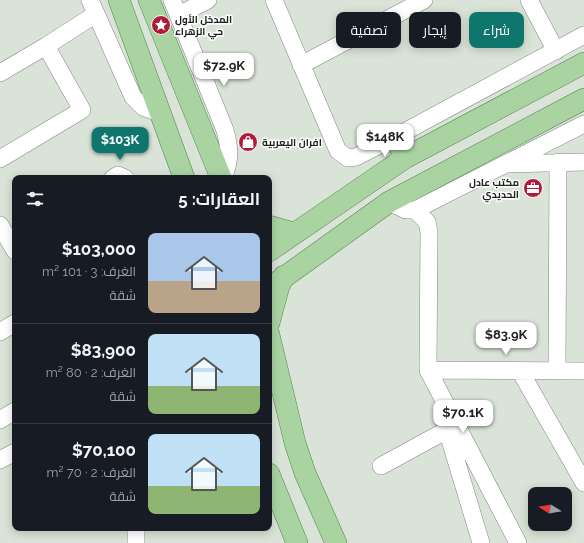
<!DOCTYPE html>
<html lang="ar">
<head>
<meta charset="utf-8">
<style>
	:root { --surface:#171b24; --page:#20242c; --text:#f1f3f6; --muted:#9ea1a6; --line:#363941; --accent:#0f766e }
	body { margin:0; font-family:Raleway,Cairo,sans-serif; background:var(--page); color:var(--text); direction:rtl; height:100vh; display:flex; flex-direction:column; font-size:15px; white-space:nowrap }
	* { box-sizing:border-box; margin:0 }
	p { font-size:13px; color:var(--muted) }
	.icon { flex:none; width:22px; height:22px; fill:none; stroke:currentColor; stroke-width:2; stroke-linecap:round; stroke-linejoin:round }
	.map { position:relative; flex:1; overflow:hidden; direction:ltr }
	.drawer { position:absolute; left:12px; top:175px; width:260px; height:356px; display:flex; flex-direction:column; background:var(--surface); border-radius:8px; box-shadow:0 2px 10px #0003; direction:rtl }
	.drawer>* { flex:none }
	.banner { position:absolute; left:284px; top:12px; width:240px; height:36px; direction:rtl; display:flex; gap:8px }
	.needle { width:26px; rotate:281deg }
	.fabs { position:absolute; left:528px; top:487px; display:grid; gap:8px }
	.fabs a { display:grid; place-items:center; width:44px; height:44px; border-radius:8px; background:var(--surface); box-shadow:0 2px 10px #0003; font-size:20px }
	.price { position:absolute; translate:-50% -34px; padding:0 9px; border-radius:8px; background:#fff; color:#222; font-size:13px; line-height:26px; filter:drop-shadow(0 1px 2px #0008) }
	.price::after { content:''; position:absolute; left:50%; top:24px; width:12px; height:9px; margin-left:-6px; background:inherit; clip-path:polygon(0 0,100% 0,50% 100%) }
	.price.selected { background:var(--accent); color:#fff }
	ul { padding:0; list-style:none }
	li { display:flex; align-items:center; gap:12px; height:100px; padding:0 12px }
	li+li { border-top:1px solid var(--line) }
	li span { display:grid; place-items:center; flex:none; width:112px; height:80px; border-radius:8px; color:#555 }
	li>.icon { margin-inline-start:auto }
	span .icon { width:48px; height:48px; fill:#fffc; stroke-width:1 }
	li b { font-size:17px }
	h2 { display:flex; justify-content:space-between; align-items:center; height:48px; padding:0 12px; font-size:17px }
	.tag { padding:0 14px; border-radius:8px; background:var(--surface); box-shadow:0 2px 10px #0003; font-size:14px; line-height:36px }
	.tag.selected { background:var(--accent); color:#fff }
	.map>svg:first-child { display:block }
	.lines { fill:none; stroke-linecap:round; stroke-linejoin:round }
	.minor-casing { stroke:#7f897d; stroke-width:18 }
	.major-casing { stroke:#53824b; stroke-width:22 }
	.minor { stroke:#fff; stroke-width:17 }
	.major { stroke:#a9d4a2; stroke-width:21 }
	.labels { text-anchor:middle; stroke-width:3; stroke-linejoin:round; paint-order:stroke }
	.poi-label { font-size:10px; font-weight:bold; fill:#1d211c; stroke:#fff; text-anchor:start }
</style>
</head>
<body>
<div class="map">
<svg width="584" height="543" viewBox="0 0 584 543">
	<rect width="100%" height="100%" fill="#d9e3d7"/>
	<g class="lines">
		<g class="minor-casing">
			<path id="minor" d="M90 0 133 97 143 107 162 114
				M172 0 225 130C230 149 231 159 223 178
				M274 0 338 151 348 158 356 157 395 137 584 35
				M529 0 556 51
				M179 15 208 0
				M301 65 424 0
				M0 73 46 46 96 14
				M0 159 82 110 46 46
				M508 164 584 162
				M113 178 118 175 125 178
				M389 202 406 210H415L427 222 429 232 428 370 518 543
				M415 210 584 124
				M0 225 15 251
				M0 332 15 323
				M428 370 584 371
				M520 371 584 483
				M557 371 558 162
				M0 420 15 411
				M0 460 15 452
				M381 466 447 430 481 543
				M136 528V543"/>
		</g>
		<g class="major-casing">
			<path id="major" d="M119 0 184 178
				M149 0 221 178
				M395 137 405 158
				M269 226 294 233
				M269 251 405 158 584 63
				M269 288 389 202 584 99
				M269 323 279 286 284 276
				M269 335 295 443 305 473 336 543
				M269 474 297 543"/>
		</g>
		<use href="#minor" class="minor"/>
		<use href="#major" class="major"/>
	</g>
	<defs>
		<g id="sight-disc" transform="scale(1)"><circle r="9.5" fill="#af1b3a" stroke="#fff"/><path d="M0-6L1.8-2.2L6-1.7L2.9 1.2L3.7 5.4L0 3.3L-3.7 5.4L-2.9 1.2L-6-1.7L-1.8-2.2Z" fill="#fff"/></g>
		<g id="shop-disc" transform="scale(1)"><circle r="9.5" fill="#af1b3a" stroke="#fff"/><path d="M-5-2.5h2.3a2.7 3.5 0 0 1 5.4 0H5L5.5 6h-11ZM-1.5-2.5h3a1.5 2.3 0 0 0-3 0Z" fill="#fff"/></g>
		<g id="office-disc" transform="scale(1)"><circle r="9.5" fill="#af1b3a" stroke="#fff"/><path d="M-6-3h4V-5.5h4V-3h4V5H-6ZM-1-4.5V-3h2v-1.5ZM-6 0V1H6V0Z" fill="#fff"/></g>
	</defs>
	<g fill-rule="evenodd">
		<use href="#sight-disc" x="161" y="25"/>
		<use href="#shop-disc" x="248" y="142"/>
		<use href="#office-disc" x="533" y="188"/>
	</g>
	<g class="labels">
		<g class="poi-label">
			<text x="175" y="23">المدخل الأول<tspan x="175" dy="12">حي الزهراء</tspan></text>
			<text x="262" y="146">افران اليعربية</text>
			<text x="519" y="186" text-anchor="end">مكتب عادل<tspan x="519" dy="12">الحديدي</tspan></text>
		</g>
	</g>
</svg>
<div class="fabs">
<a><svg class="needle" viewBox="-14 -14 28 28"><path d="M0-13l5 13h-10z" fill="#e53935"/><path d="M0 13l5-13h-10z" fill="#9ea1a6"/></svg></a>
</div>
<b class="price" style="left:224px;top:87px">$72.9K</b>
<b class="price" style="left:385px;top:158px">$148K</b>
<b class="price selected" style="left:120px;top:161px">$103K</b>
<b class="price" style="left:506px;top:356px">$83.9K</b>
<b class="price" style="left:463px;top:434px">$70.1K</b>
<div class="banner">
<a class="tag selected">شراء</a>
<a class="tag">إيجار</a>
<a class="tag">تصفية</a>
</div>
<section class="drawer">
<h2>العقارات: 5<svg class="icon" aria-label="filters" viewBox="0 0 24 24"><path d="M4 7h16M4 17h16"/><circle cx="9" cy="7" r="2"/><circle cx="15" cy="17" r="2"/></svg></h2>
<ul>
<li><span style="background:linear-gradient(#a9c7e8 60%,#b9a48a 0)"><svg class="icon" aria-label="home" viewBox="0 0 24 24"><path d="M3 11l9-7 9 7M6 9v11h12V9"/></svg></span><div><b>$103,000</b><p>الغرف: 3 · 101 m²</p><p>شقة</p></div></li>
<li><span style="background:linear-gradient(#bfe0f5 65%,#8fb573 0)"><svg class="icon" aria-label="home" viewBox="0 0 24 24"><path d="M3 11l9-7 9 7M6 9v11h12V9"/></svg></span><div><b>$83,900</b><p>الغرف: 2 · 80 m²</p><p>شقة</p></div></li>
<li><span style="background:linear-gradient(#bfe0f5 65%,#8fb573 0)"><svg class="icon" aria-label="home" viewBox="0 0 24 24"><path d="M3 11l9-7 9 7M6 9v11h12V9"/></svg></span><div><b>$70,100</b><p>الغرف: 2 · 70 m²</p><p>شقة</p></div></li>
</ul>
</section>
</div>
</body>
</html>
